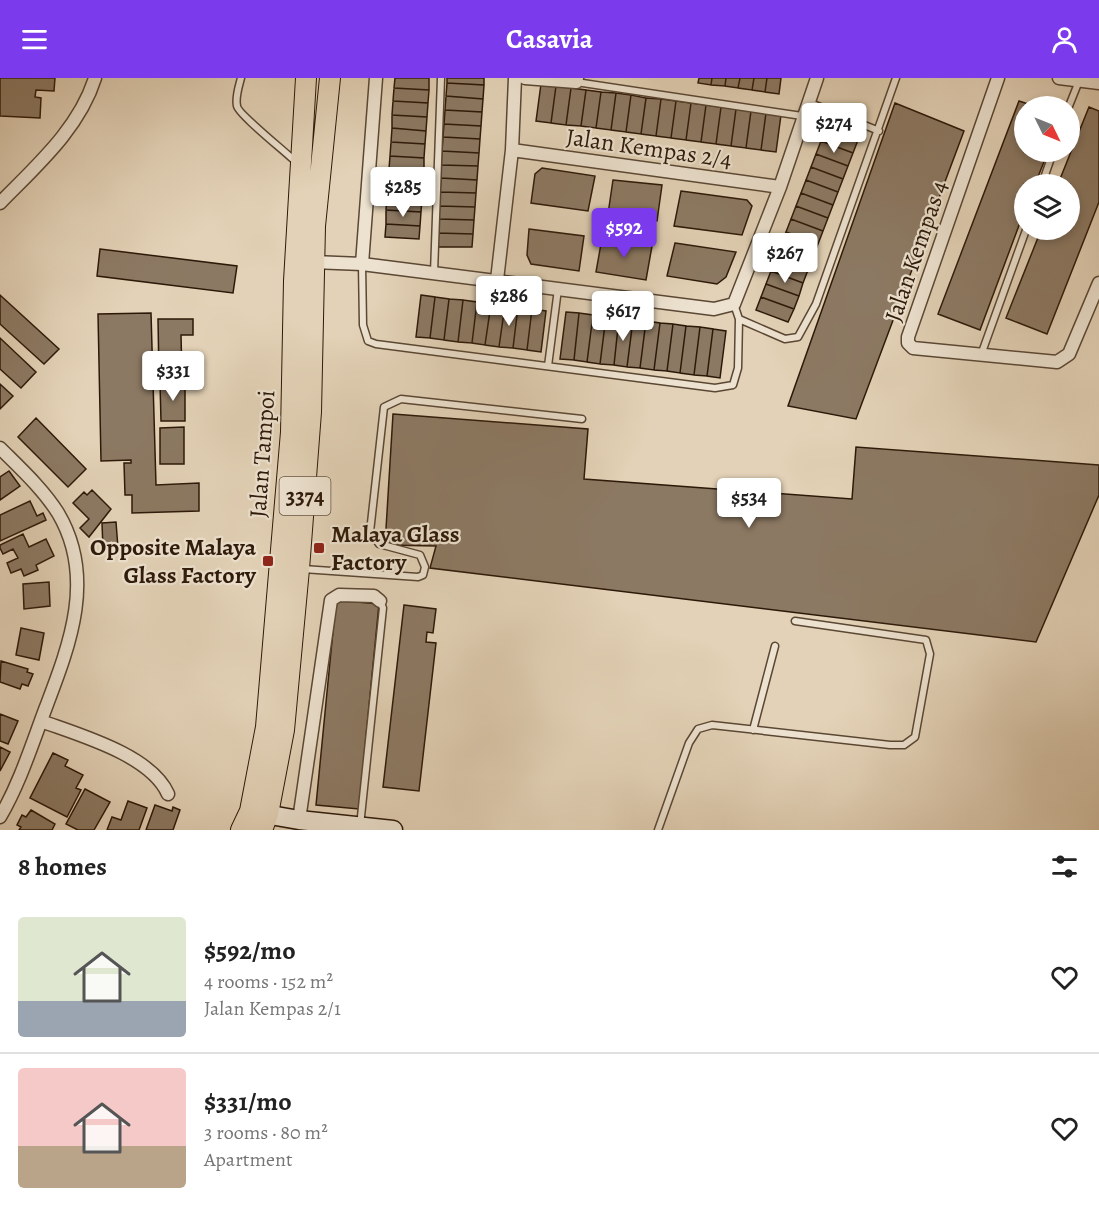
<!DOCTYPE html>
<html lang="en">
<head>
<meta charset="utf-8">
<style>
	:root { --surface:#fff; --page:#f2f2f2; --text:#222; --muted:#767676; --line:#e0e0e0; --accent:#7c3aed }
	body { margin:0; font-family:Alegreya,serif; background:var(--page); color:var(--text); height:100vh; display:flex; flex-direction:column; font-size:22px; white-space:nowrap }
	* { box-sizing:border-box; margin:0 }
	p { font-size:20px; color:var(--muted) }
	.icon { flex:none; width:33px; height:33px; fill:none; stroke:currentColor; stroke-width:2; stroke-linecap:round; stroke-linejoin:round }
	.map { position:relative; height:752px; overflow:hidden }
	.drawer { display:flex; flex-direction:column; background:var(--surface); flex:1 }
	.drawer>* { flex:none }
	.needle { width:39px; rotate:133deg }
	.fabs { position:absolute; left:1014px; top:18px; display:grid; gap:12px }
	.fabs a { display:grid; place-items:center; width:66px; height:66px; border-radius:50%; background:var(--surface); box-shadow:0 3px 9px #0003; font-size:30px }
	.price { position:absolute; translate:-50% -51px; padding:0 14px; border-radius:6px; background:#fff; color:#222; font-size:20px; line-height:39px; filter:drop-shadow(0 2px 3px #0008) }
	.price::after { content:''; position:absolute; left:50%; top:36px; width:18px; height:14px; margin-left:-9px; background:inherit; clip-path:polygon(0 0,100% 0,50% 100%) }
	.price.selected { background:var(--accent); color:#fff }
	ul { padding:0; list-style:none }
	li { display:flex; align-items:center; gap:18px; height:150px; padding:0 18px }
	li+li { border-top:2px solid var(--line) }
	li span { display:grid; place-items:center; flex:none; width:168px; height:120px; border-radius:6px; color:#555 }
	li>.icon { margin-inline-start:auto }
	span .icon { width:72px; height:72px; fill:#fffc; stroke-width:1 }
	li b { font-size:26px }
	h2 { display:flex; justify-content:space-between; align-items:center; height:72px; padding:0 18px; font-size:26px }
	header { display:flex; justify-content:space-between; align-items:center; height:78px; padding:0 18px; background:var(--accent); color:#fff; font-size:27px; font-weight:700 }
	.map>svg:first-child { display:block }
	.building { fill:#8c7963; stroke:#2d1909; stroke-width:1.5 }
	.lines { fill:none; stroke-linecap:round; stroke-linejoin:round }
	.lane-casing { stroke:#5a4734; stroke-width:9 }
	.street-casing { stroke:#5a4734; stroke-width:15 }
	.secondary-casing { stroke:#2d1909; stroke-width:21 }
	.primary-casing { stroke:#2d1909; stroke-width:22 }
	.lane { stroke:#ede2d0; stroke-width:6 }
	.street { stroke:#ede2d0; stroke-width:12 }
	.secondary { stroke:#ede2d0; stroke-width:18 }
	.primary { stroke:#e3d2b7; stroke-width:20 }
	.poi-dot { fill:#8f2418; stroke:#ede2d0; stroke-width:2 }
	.labels { text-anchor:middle; stroke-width:4.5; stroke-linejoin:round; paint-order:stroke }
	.shield { fill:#ede2d0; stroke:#675545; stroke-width:1.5 }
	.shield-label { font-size:22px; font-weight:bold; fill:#2d1909 }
	.street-label { font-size:24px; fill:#2d1909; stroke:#ede2d0 }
	.poi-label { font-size:24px; font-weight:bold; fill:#2d1909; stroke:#ede2d0; text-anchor:start }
</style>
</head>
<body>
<header><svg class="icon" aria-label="menu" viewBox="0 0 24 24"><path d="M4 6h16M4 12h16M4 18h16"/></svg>Casavia<svg class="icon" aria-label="person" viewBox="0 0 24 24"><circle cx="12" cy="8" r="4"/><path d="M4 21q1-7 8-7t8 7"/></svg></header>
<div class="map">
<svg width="1099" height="752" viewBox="0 0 1099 752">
	<rect width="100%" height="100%" fill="#e3d2b7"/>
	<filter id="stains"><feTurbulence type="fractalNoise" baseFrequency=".00333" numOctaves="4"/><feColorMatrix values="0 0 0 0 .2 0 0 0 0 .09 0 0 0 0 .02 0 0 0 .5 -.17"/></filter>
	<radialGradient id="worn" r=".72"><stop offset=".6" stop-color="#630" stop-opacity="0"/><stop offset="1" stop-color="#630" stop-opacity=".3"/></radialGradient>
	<path class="building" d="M0 0H55L54 13 36 12 35 19 41 20 40 40 0 38Z
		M395 0H429V12L394 10Z
		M447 0H484V7L447 5Z
		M699 0H712L711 7 698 5Z
		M712 0H726L725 8 711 7Z
		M726 0H740L738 10 725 8Z
		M740 0H754L752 12 738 10Z
		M754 0H767L765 14 752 12Z
		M767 0H781L779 16 765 14Z
		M447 5 484 7 483 21 446 18Z
		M541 6 556 8 551 45 536 43Z
		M556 8 571 10 566 47 551 45Z
		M394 10 429 12 428 25 393 23Z
		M571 10 586 12 581 48 566 47Z
		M586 12 601 14 596 50 581 48Z
		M601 14 616 15 611 52 596 50Z
		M616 15 631 17 626 54 611 52Z
		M631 17 646 20 641 56 626 54Z
		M446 18 483 21 482 34 445 32Z
		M646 20 661 21 656 58 641 56Z
		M661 21 676 23 671 60 656 58Z
		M393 23 428 25 427 39 392 37Z
		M676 23 691 25 686 62 671 60Z
		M1019 23 1034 28H1024V74H1048L1035 106H1024V134L980 252 938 236Z
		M691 25 706 27 701 64 686 62Z
		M895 25 964 53 856 341 788 328Z
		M706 27 721 29 716 66 701 64Z
		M721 29 736 31 731 68 716 66Z
		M1089 29 1099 33V124L1047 256 1006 240 1041 152H1070V106H1058Z
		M736 31 751 33 746 70 731 68Z
		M445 32 482 34 481 48 444 46Z
		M751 33 766 35 761 72 746 70Z
		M766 35 781 37 776 74 761 72Z
		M392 37 427 39 426 53 392 50Z
		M831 37 863 49 858 62 826 50Z
		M444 46 481 48 480 61 443 59Z
		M392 50 426 53 425 66 391 64Z
		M826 50 858 62 853 75 821 63Z
		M443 59 480 61 479 75 442 73Z
		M821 63 853 75 848 88 816 76Z
		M391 64 425 66 424 80 390 78Z
		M442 73 479 75 478 88 441 87Z
		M816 76 848 88 843 101 811 89Z
		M390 78 424 80V93L389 91Z
		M441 87 478 88 477 102 441 100Z
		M811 89 843 101 838 114 806 102Z
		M542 90 595 98 588 133 531 125 535 96Z
		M389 91 424 93 423 107 388 105Z
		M441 100 477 102 476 115 440 114Z
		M613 102 662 107 657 143 608 136Z
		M806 102 838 114 833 127 801 115Z
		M388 105 423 107 422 120 387 118Z
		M681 113 747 122 752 128 742 157 674 148Z
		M440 114 476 115 475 129 439 128Z
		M801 115 833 127 828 140 796 128Z
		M387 118 422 120 421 134 386 132Z
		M439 128 475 129 474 142 438 141Z
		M796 128 828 140 823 153 791 141Z
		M386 132 421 134 420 148 386 146Z
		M438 141 474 142 473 156 437 155Z
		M791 141 823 153 818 166 786 154Z
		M386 146 420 148 419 161 385 159Z
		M529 151 584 158 579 193 531 186 527 177Z
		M786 154 818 166 813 179 781 167Z
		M437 155 473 156 472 169H436Z
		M602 160 652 168 646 202 596 194Z
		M675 165 736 174 726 199 717 206 667 198Z
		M781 167 813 179 808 192 776 180Z
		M100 171 237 188 233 215 97 198Z
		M776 180 808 192 803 205 771 193Z
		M771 193 803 205 799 218 766 206Z
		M766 206 799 218 794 231 761 219Z
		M0 217 59 271 44 286 0 246Z
		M421 217 435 219 430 260 416 259Z
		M435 219 449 221 444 262 430 260Z
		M761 219 794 231 788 244 756 232Z
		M449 221 463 222 458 264 444 262Z
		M463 222 477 224 472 265 458 264Z
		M477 224 491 226 485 267 472 265Z
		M491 226 505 227 499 269 485 267Z
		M505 227 518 229 513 270 499 269Z
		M518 229 532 231 527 272 513 270Z
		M532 231 546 233 541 274 527 272Z
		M566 234 579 235 574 282 560 281Z
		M151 235 156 407 199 405V433L132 435V417H125L124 385H131V382L101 383 98 236Z
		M579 235 593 237 587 284 574 282Z
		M593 237 606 239 600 286 587 284Z
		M606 239 619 240 614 287 600 286Z
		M619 240 633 242 627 289 614 287Z
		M158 241H193V257H181L182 298H159Z
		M633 242 646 243 640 290 627 289Z
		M646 243 660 245 654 292 640 290Z
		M660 245 673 246 667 293 654 292Z
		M673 246 686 248 680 295 667 293Z
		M686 248 700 249 694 297 680 295Z
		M700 249 713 251 707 298 694 297Z
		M713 251 726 253 720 300 707 298Z
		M0 260 36 294 21 310 0 291Z
		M185 304V343H161L160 305Z
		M0 306 13 318 0 331Z
		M393 336 588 351 584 401 852 421 856 369 1099 387V417L1036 564 430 490 436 468 385 467Z
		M36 340 86 391 68 409 18 359Z
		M184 349V386H160V350Z
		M9 393 20 408 0 422V399Z
		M92 412 111 431 89 459 80 450 89 441 73 425 84 414 87 417Z
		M30 423 37 438 43 435 46 442 0 463V437Z
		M116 444 118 470 103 471 102 445Z
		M23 456 29 469 46 461 54 478 36 487 38 492 24 498 21 491 11 495 7 485 18 480 13 471 3 476 0 470V467Z
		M49 504 50 528 24 531 23 506Z
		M336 522 379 526 359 731 316 727Z
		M404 527 436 531 433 555 427 554 426 564 436 565 419 713 383 709Z
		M21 550 44 555 39 582 16 577Z
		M1 583 28 591 27 594 33 596 28 608 22 606 20 611 0 604Z
		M0 636 18 643 8 666 0 663Z
		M0 669 10 674 0 693Z
		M53 675 68 682 65 688 83 697 76 710 81 712 67 739 30 720Z
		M85 711 110 724 94 752H78L66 746Z
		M128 723 147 730 139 752H107L112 739 121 742Z
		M155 727 172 733 173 729 180 732 173 752H146Z
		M31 732 55 746 52 752H19L21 749 17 747 22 737 26 739Z"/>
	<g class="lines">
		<g class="lane-casing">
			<path id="lane" d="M241 0C239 8 235 19 237 28 238 36 287 75 297 85
				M576 4 802 38
				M808 24 879 53
				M1069 28 1079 3
				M1042 106 1053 74
				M362 186 363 247 368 263 376 266 715 310 733 307 738 290 739 241
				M434 195 441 0
				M734 226 739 241 785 261 798 259 816 226 896 0
				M981 277 1026 152
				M548 288 558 211
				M303 491 418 499 423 497 425 489 420 477 379 466 370 454 384 329 401 321 582 341
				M753 652 775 568
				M360 748 383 530 380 523
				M658 752 689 665 698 651 712 647 890 667H904L915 659 930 576 926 562 795 543"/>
		</g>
		<g class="street-casing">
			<path id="street" d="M525 0 576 4 577 0
				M998 0 908 259V265L913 270 1057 284 1069 276 1099 205
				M1059 0 1099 5
				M512 72 780 109
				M0 125C36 88 79 51 95 0
				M362 186 376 0
				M308 187 313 184 362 186 714 231 734 226 780 109 817 0
				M497 202 512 72 515 0
				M0 370C20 390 43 411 58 435 96 499 70 566 46 629 32 666 20 705 0 739
				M41 643C79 657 151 677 168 716
				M299 742 331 522 339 517 374 518 380 523"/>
		</g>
		<g class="secondary-casing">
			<path id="secondary" d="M254 734 299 742 393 752"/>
		</g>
		<g class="primary-casing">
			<path id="primary" d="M241 752 250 733 266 649 291 354 294 203 306 0
				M262 752 268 736 284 652 299 491 311 334 315 148 330 0"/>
		</g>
		<use href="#lane" class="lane"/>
		<use href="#street" class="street"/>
		<use href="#secondary" class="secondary"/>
		<use href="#primary" class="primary"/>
	</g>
	<g class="poi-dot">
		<rect x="313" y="464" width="12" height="12" rx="3"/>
		<rect x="262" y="477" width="12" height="12" rx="3"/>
	</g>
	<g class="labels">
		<rect class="shield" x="279.5" y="399" width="51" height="38" rx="4.5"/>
		<g class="shield-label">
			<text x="305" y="426">3374</text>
		</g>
		<g class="street-label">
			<text transform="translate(649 70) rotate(8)" y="8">Jalan Kempas 2/4</text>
			<text transform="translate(916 173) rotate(-71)" y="8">Jalan Kempas 4</text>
			<text transform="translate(262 376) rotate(-86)" y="8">Jalan Tampoi</text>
		</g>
		<g class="poi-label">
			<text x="331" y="464">Malaya Glass<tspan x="331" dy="28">Factory</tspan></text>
			<text x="256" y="477" text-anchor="end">Opposite Malaya<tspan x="256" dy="28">Glass Factory</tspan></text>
		</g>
	</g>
	<rect width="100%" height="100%" filter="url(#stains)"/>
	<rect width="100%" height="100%" fill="url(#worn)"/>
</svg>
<div class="fabs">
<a><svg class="needle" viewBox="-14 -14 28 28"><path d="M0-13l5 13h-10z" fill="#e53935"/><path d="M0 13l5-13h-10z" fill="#767676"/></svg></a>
<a><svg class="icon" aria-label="layers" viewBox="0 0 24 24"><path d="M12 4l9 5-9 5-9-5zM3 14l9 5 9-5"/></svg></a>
</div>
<b class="price" style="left:834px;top:76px">$274</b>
<b class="price" style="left:403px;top:140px">$285</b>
<b class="price selected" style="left:624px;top:181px">$592</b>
<b class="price" style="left:785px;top:206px">$267</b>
<b class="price" style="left:509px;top:249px">$286</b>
<b class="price" style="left:623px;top:264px">$617</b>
<b class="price" style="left:173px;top:324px">$331</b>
<b class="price" style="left:749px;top:451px">$534</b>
</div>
<section class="drawer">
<h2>8 homes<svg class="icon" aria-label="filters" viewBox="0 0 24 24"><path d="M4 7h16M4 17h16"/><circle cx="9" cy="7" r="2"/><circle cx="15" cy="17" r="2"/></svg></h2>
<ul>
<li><span style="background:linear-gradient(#dfe7d0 70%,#9aa5b1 0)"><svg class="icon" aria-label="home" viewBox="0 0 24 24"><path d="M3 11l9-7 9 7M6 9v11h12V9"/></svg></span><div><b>$592/mo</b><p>4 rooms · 152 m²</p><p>Jalan Kempas 2/1</p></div><svg class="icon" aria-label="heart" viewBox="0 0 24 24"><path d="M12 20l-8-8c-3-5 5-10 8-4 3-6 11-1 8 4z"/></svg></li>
<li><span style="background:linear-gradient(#f6c9c9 65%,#b9a48a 0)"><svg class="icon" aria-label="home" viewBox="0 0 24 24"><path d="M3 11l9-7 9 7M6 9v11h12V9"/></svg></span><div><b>$331/mo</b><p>3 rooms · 80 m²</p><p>Apartment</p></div><svg class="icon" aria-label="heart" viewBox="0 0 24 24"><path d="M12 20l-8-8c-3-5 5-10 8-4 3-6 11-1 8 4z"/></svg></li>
</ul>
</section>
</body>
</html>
